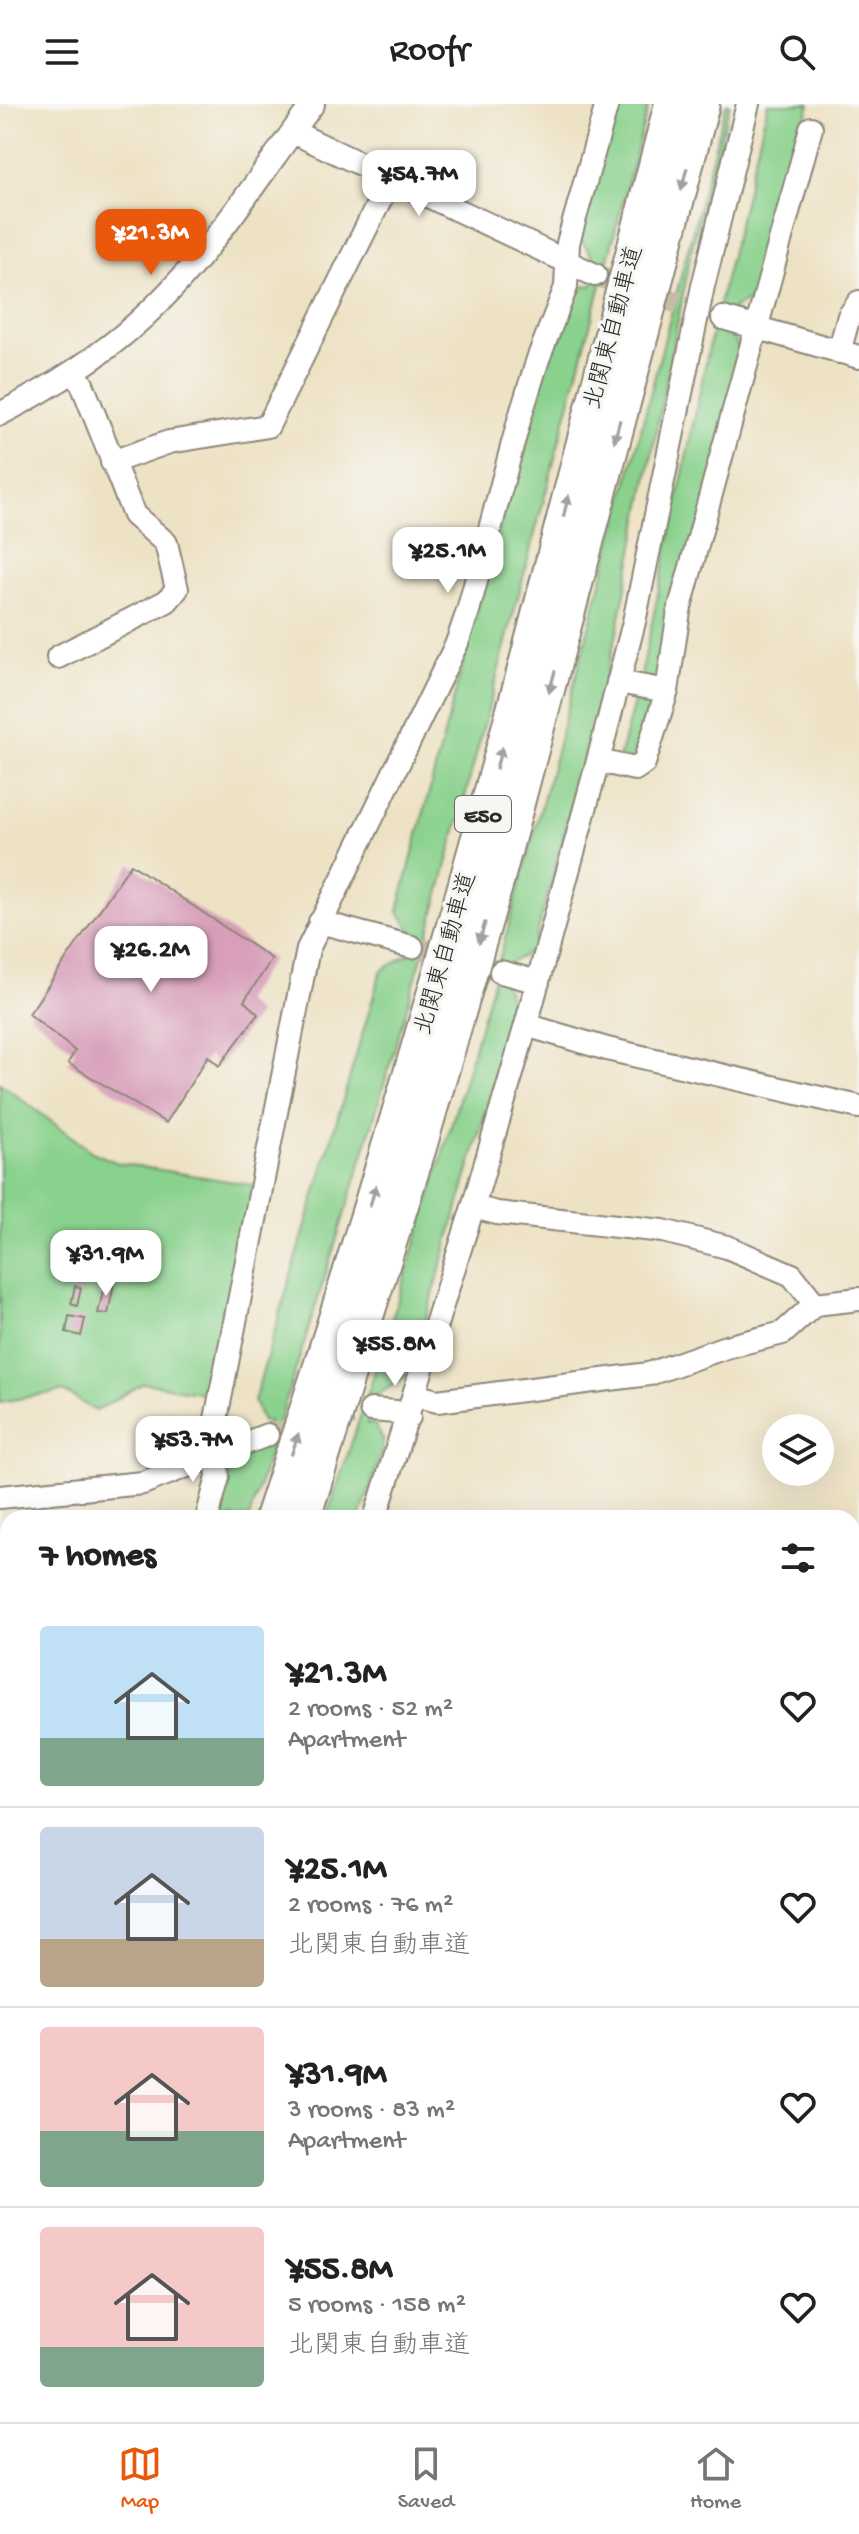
<!DOCTYPE html>
<html lang="en">
<head>
<meta charset="utf-8">
<style>
	:root { --surface:#fff; --page:#f6f6f6; --text:#222; --muted:#767676; --line:#e0e0e0; --accent:#ea580c }
	body { margin:0; font-family:"Gochi Hand","Klee One",sans-serif; background:var(--page); color:var(--text); height:100vh; display:flex; flex-direction:column; font-size:30px; white-space:nowrap }
	* { box-sizing:border-box; margin:0 }
	p { font-size:26px; color:var(--muted) }
	.icon { flex:none; width:44px; height:44px; fill:none; stroke:currentColor; stroke-width:2; stroke-linecap:round; stroke-linejoin:round }
	.map { position:relative; flex:1; overflow:hidden }
	.details { position:absolute; left:0px; top:1406px; width:860px; height:912px; display:flex; flex-direction:column; background:var(--surface); border-radius:24px 24px 0 0; box-shadow:0 8px 32px #0002 }
	.details>* { flex:none }
	.fabs { position:absolute; left:762px; top:1310px; display:grid; gap:16px }
	.fabs a { display:grid; place-items:center; width:72px; height:72px; border-radius:50%; background:var(--surface); box-shadow:0 8px 32px #0002; font-size:40px }
	.price { position:absolute; translate:-50% -68px; padding:0 18px; border-radius:16px; background:#fff; color:#222; font-size:26px; line-height:52px; filter:drop-shadow(0 2px 4px #0008) }
	.price::after { content:''; position:absolute; left:50%; top:48px; width:24px; height:18px; margin-left:-12px; background:inherit; clip-path:polygon(0 0,100% 0,50% 100%) }
	.price.selected { background:var(--accent); color:#fff }
	ul { padding:0; list-style:none }
	li { display:flex; align-items:center; gap:24px; height:200px; padding:0 40px }
	li+li { border-top:2px solid var(--line) }
	li span { display:grid; place-items:center; flex:none; width:224px; height:160px; border-radius:8px; color:#555 }
	li>.icon { margin-inline-start:auto }
	span .icon { width:96px; height:96px; fill:#fffc; stroke-width:1 }
	li b { font-size:34px }
	h2 { display:flex; justify-content:space-between; align-items:center; height:96px; padding:0 40px; font-size:34px }
	header { display:flex; justify-content:space-between; align-items:center; height:104px; padding:0 40px; background:var(--surface); font-size:36px; font-weight:600 }
	.dock { display:flex; justify-content:space-around; align-items:center; height:112px; border-top:2px solid var(--line); background:var(--surface); font-size:22px; color:var(--muted) }
	.dock a { display:grid; justify-items:center; gap:4px }
	.dock .selected { color:var(--accent) }
	.map>svg:first-child { display:block }
	.green { fill:#89d18c; stroke:#5a7e5c; stroke-width:2 }
	.lines { fill:none; stroke-linecap:round; stroke-linejoin:round }
	.stream { stroke:#45a8c4; stroke-width:5 }
	.building { fill:#d89eba }
	.minor-tunnel { stroke:#c7bda6; stroke-width:22; stroke-dasharray:22 11; stroke-linecap:butt }
	.minor-casing { stroke:#8c8678; stroke-width:26 }
	.highway-casing { stroke:#8c8678; stroke-width:36 }
	.minor { stroke:#fff; stroke-width:22 }
	.highway { stroke:#fff; stroke-width:32 }
	.oneway { fill:#a0a0a0 }
	.labels { text-anchor:middle; stroke-width:7; stroke-linejoin:round; paint-order:stroke }
	.shield { fill:#f6f6f2; stroke:#686867; stroke-width:2 }
	.shield-label { font-size:22px; font-weight:bold; fill:#2b2b2b }
	.street-label { font-size:24px; fill:#2b2b2b; stroke:#f6f6f2 }
</style>
</head>
<body>
<header><svg class="icon" aria-label="menu" viewBox="0 0 24 24"><path d="M4 6h16M4 12h16M4 18h16"/></svg>Roofr<svg class="icon" aria-label="search" viewBox="0 0 24 24"><circle cx="10" cy="10" r="6"/><path d="M15 15l6 6"/></svg></header>
<div class="map">
<svg width="859" height="2318" viewBox="0 0 859 2318">
	<rect width="100%" height="100%" fill="#f6f6f2"/>
	<filter id="ink" filterUnits="userSpaceOnUse"><feTurbulence type="fractalNoise" baseFrequency=".0125" numOctaves="2"/><feDisplacementMap in="SourceGraphic" scale="16" xChannelSelector="R" yChannelSelector="G"/><feConvolveMatrix kernelMatrix="1 2 1 2 8 2 1 2 1" color-interpolation-filters="sRGB"/></filter>
	<filter id="wash" filterUnits="userSpaceOnUse"><feTurbulence type="fractalNoise" baseFrequency=".006" numOctaves="4" result="noise"/><feDisplacementMap in="SourceGraphic" scale="32" xChannelSelector="R" yChannelSelector="G"/><feGaussianBlur stdDeviation="1.8" result="paint"/><feColorMatrix in="noise" values="0 0 0 0 0 0 0 0 0 0 0 0 0 0 0 0 0 1.4 0 .05"/><feComposite in="paint" operator="in"/></filter>
	<g filter="url(#wash)">
		<rect width="100%" height="100%" fill="#eee2c5"/>
		<path class="green" d="M615 0H649L426 839 361 1058 249 1414H216C225 1384 229 1348 265 1342L268 1317 262 1318 254 1297 381 867 410 849 416 834 398 807C436 662 473 517 514 373 527 324 551 213 586 181L592 182 598 162 579 132Z
			M726 0H730L692 144 617 529 533 846 510 859 504 879 514 903 507 934 410 1270 373 1294 367 1320H374L383 1335 382 1346 360 1414H326C486 951 601 473 726 0Z
			M768 0H810L756 192 731 206 728 226 744 251 664 572 656 576 641 572 713 224Z
			M636 591H649L656 598 638 651 633 656 619 654Z
			M0 979 92 1048 118 1059 253 1081 215 1291 144 1279 96 1307 63 1287 0 1298Z"/>
		<g class="lines">
			<path class="stream" d="M852 1656 859 1655
				M0 1721H8
				M852 2131 859 2130"/>
		</g>
		<g id="blocks">
			<path class="building" d="M131 760 272 855 244 897 258 910 219 962 208 952 166 1019 68 959 75 947 29 910Z
				M105 1178 114 1180 108 1210 98 1209Z
				M75 1182 81 1184 77 1202 71 1200Z
				M69 1212 85 1215 81 1232 66 1228Z"/>
		</g>
	</g>
	<g filter="url(#ink)">
		<use href="#blocks" fill-opacity="0" stroke="#8c8678" stroke-width="2"/>
		<g class="lines">
			<path class="minor-tunnel" d="M595 171 723 214
				M412 843 501 868
				M267 1331 371 1306"/>
			<g class="minor-casing">
				<path id="minor" d="M293 28 595 171
					M723 214 859 253
					M839 248 849 212 859 198
					M0 310C48 285 96 256 137 219 207 157 257 74 313 0
					M112 358 169 338 268 322 390 76
					M58 553 167 497 177 485 166 439 134 411 82 280 74 267
					M618 578 667 587
					M598 657 635 665 644 659 667 587 679 507 811 24
					M320 818 412 843
					M501 868 538 878
					M526 921 607 945 859 1003
					M473 1103 497 1109 663 1127 727 1143 792 1171 815 1200
					M415 1291 437 1297 649 1270 726 1243 783 1229 815 1200 859 1195
					M371 1306 396 1308 409 1313
					M0 1393 143 1379 267 1331
					M207 1414 218 1373 214 1333 216 1315 308 845 457 539 468 507 520 313 538 255 566 183 568 139 607 0
					M375 1414 473 1103 526 921 598 657 634 518 703 182 748 0
					M852 1578 859 1577
					M852 1871 859 1870
					M0 1944H8
					M0 2113 8 2092
					M852 2142H859
					M111 2310 112 2318
					M284 2310 285 2318
					M16 2318 19 2310
					M690 2318 695 2310"/>
			</g>
			<g class="highway-casing">
				<path id="highway" d="M271 1414C363 1133 448 850 524 565 574 377 621 188 671 0
					M304 1414 420 1043 496 782 703 0
					M0 2177 8 2157
					M0 2264 8 2243"/>
			</g>
			<use href="#minor" class="minor"/>
			<use href="#highway" class="highway"/>
		</g>
		<defs><path id="oneway-solid" d="M-6-.8H1V-3.2L6.5 0L1 3.2V.8H-6Z" transform="scale(2)"/></defs>
		<g class="oneway">
			<use href="#oneway-solid" transform="translate(684 75) rotate(105)"/>
			<use href="#oneway-solid" transform="translate(617 327) rotate(105)"/>
			<use href="#oneway-solid" transform="translate(566 402) rotate(-76)"/>
			<use href="#oneway-solid" transform="translate(552 578) rotate(105)"/>
			<use href="#oneway-solid" transform="translate(499 654) rotate(-74)"/>
			<use href="#oneway-solid" transform="translate(482 829) rotate(106)"/>
			<use href="#oneway-solid" transform="translate(373 1092) rotate(-73)"/>
			<use href="#oneway-solid" transform="translate(295 1340) rotate(-72)"/>
		</g>
	</g>
	<g class="labels">
		<rect class="shield" x="455" y="692" width="56" height="36" rx="6"/>
		<g class="shield-label">
			<text x="483" y="718">E50</text>
		</g>
		<g class="street-label">
			<text transform="translate(612 223) rotate(-75)" y="8">北関東自動車道</text>
			<text transform="translate(444 849) rotate(-74)" y="8">北関東自動車道</text>
		</g>
	</g>
</svg>
<div class="fabs">
<a><svg class="icon" aria-label="layers" viewBox="0 0 24 24"><path d="M12 4l9 5-9 5-9-5zM3 14l9 5 9-5"/></svg></a>
</div>
<b class="price" style="left:419px;top:114px">¥54.7M</b>
<b class="price selected" style="left:151px;top:173px">¥21.3M</b>
<b class="price" style="left:448px;top:491px">¥25.1M</b>
<b class="price" style="left:151px;top:890px">¥26.2M</b>
<b class="price" style="left:106px;top:1194px">¥31.9M</b>
<b class="price" style="left:395px;top:1284px">¥55.8M</b>
<b class="price" style="left:193px;top:1380px">¥53.7M</b>
<section class="details">
<h2>7 homes<svg class="icon" aria-label="filters" viewBox="0 0 24 24"><path d="M4 7h16M4 17h16"/><circle cx="9" cy="7" r="2"/><circle cx="15" cy="17" r="2"/></svg></h2>
<ul>
<li><span style="background:linear-gradient(#bfe0f5 70%,#7fa58c 0)"><svg class="icon" aria-label="home" viewBox="0 0 24 24"><path d="M3 11l9-7 9 7M6 9v11h12V9"/></svg></span><div><b>¥21.3M</b><p>2 rooms · 52 m²</p><p>Apartment</p></div><svg class="icon" aria-label="heart" viewBox="0 0 24 24"><path d="M12 20l-8-8c-3-5 5-10 8-4 3-6 11-1 8 4z"/></svg></li>
<li><span style="background:linear-gradient(#c9d6e8 70%,#b9a48a 0)"><svg class="icon" aria-label="home" viewBox="0 0 24 24"><path d="M3 11l9-7 9 7M6 9v11h12V9"/></svg></span><div><b>¥25.1M</b><p>2 rooms · 76 m²</p><p>北関東自動車道</p></div><svg class="icon" aria-label="heart" viewBox="0 0 24 24"><path d="M12 20l-8-8c-3-5 5-10 8-4 3-6 11-1 8 4z"/></svg></li>
<li><span style="background:linear-gradient(#f6c9c9 65%,#7fa58c 0)"><svg class="icon" aria-label="home" viewBox="0 0 24 24"><path d="M3 11l9-7 9 7M6 9v11h12V9"/></svg></span><div><b>¥31.9M</b><p>3 rooms · 83 m²</p><p>Apartment</p></div><svg class="icon" aria-label="heart" viewBox="0 0 24 24"><path d="M12 20l-8-8c-3-5 5-10 8-4 3-6 11-1 8 4z"/></svg></li>
<li><span style="background:linear-gradient(#f6c9c9 75%,#7fa58c 0)"><svg class="icon" aria-label="home" viewBox="0 0 24 24"><path d="M3 11l9-7 9 7M6 9v11h12V9"/></svg></span><div><b>¥55.8M</b><p>5 rooms · 158 m²</p><p>北関東自動車道</p></div><svg class="icon" aria-label="heart" viewBox="0 0 24 24"><path d="M12 20l-8-8c-3-5 5-10 8-4 3-6 11-1 8 4z"/></svg></li>
</ul>
</section>
</div>
<nav class="dock">
<a class="selected"><svg class="icon" aria-label="map" viewBox="0 0 24 24"><path d="M3 6l6-2 6 2 6-2v14l-6 2-6-2-6 2zM9 4v14M15 6v14"/></svg>Map</a>
<a><svg class="icon" aria-label="saved" viewBox="0 0 24 24"><path d="M7 4h10v16l-5-4-5 4z"/></svg>Saved</a>
<a><svg class="icon" aria-label="home" viewBox="0 0 24 24"><path d="M3 11l9-7 9 7M6 9v11h12V9"/></svg>Home</a>
</nav>
</body>
</html>
